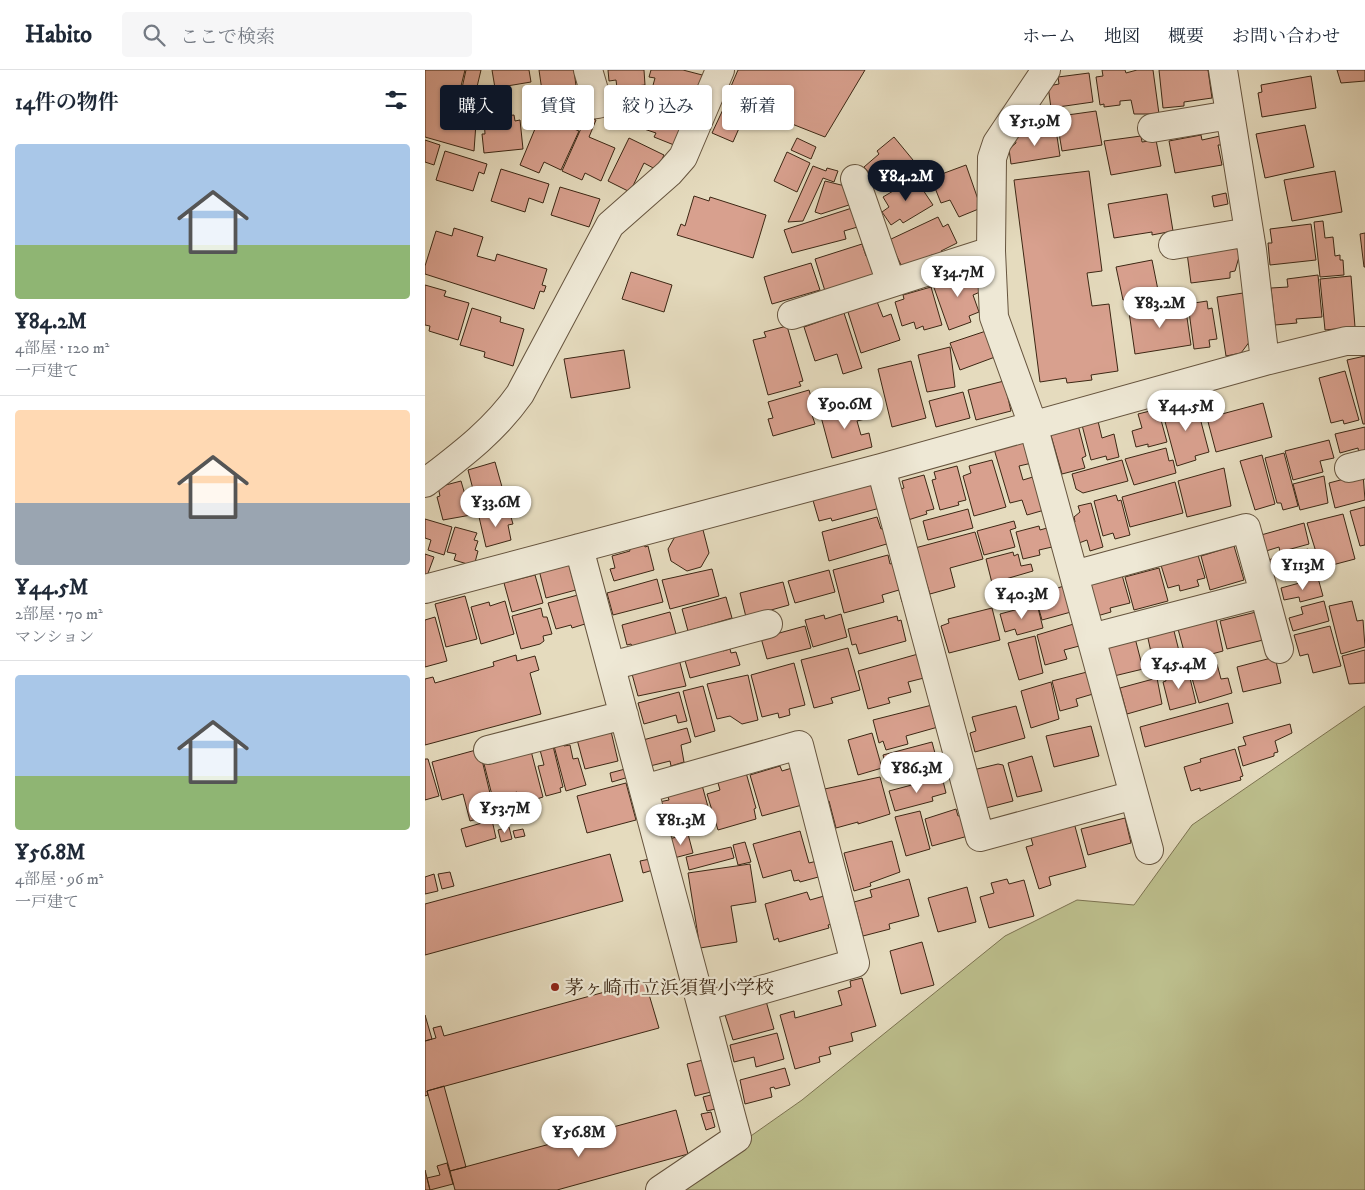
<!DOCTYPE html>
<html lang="ja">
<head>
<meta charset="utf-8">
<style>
	:root { --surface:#fff; --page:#f6f6f7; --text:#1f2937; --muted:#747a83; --line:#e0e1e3; --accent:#111827 }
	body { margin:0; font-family:"IM FELL DW Pica","Noto Serif JP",serif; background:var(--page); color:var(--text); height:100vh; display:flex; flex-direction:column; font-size:19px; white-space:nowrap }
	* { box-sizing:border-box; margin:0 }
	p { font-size:16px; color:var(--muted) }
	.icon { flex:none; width:28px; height:28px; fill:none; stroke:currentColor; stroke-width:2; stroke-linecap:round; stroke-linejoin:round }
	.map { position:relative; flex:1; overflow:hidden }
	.sheet { display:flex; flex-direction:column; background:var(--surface); width:425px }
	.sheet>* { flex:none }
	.guide { position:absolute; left:15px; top:15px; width:475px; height:45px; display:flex; gap:10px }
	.price { position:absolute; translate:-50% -42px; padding:0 11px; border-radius:18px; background:#fff; color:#222; font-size:16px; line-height:32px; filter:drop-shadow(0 1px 2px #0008) }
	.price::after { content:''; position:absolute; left:50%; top:30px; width:15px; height:11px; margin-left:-8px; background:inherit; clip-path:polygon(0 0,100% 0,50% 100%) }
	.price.selected { background:var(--accent); color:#fff }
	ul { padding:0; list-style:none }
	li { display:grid; align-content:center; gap:10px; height:265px; padding:0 15px }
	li+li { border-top:1px solid var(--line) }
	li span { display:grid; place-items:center; height:155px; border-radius:5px; color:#555 }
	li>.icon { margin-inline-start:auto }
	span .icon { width:90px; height:90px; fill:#fffc; stroke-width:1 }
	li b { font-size:21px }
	h2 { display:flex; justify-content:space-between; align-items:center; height:60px; padding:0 15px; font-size:21px }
	.tag { padding:0 18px; border-radius:5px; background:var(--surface); box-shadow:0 1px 4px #0004; font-size:18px; line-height:45px }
	.tag.selected { background:var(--accent); color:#fff }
	header { display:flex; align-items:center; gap:30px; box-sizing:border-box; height:70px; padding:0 25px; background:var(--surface); border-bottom:1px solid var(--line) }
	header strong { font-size:24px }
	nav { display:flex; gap:28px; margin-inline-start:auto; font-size:18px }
	.search { width:350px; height:45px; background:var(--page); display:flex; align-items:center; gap:12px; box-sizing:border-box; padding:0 18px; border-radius:5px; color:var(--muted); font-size:19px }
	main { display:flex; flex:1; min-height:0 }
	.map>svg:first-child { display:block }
	.green { fill:#bcbe8c; stroke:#7c7250 }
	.building { fill:#d8a08e; stroke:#3c2714 }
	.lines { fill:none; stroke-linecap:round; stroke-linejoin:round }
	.minor-casing { stroke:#66543e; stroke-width:30 }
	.minor { stroke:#eee8d5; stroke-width:28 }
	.poi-dot { fill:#8f2418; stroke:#eee8d5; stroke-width:2 }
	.labels { text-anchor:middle; stroke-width:4.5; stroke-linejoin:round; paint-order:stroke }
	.poi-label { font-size:19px; fill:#3c2714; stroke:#eee8d5; text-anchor:start }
</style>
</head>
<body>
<header>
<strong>Habito</strong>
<div class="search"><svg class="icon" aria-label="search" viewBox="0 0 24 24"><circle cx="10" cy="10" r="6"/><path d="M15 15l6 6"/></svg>ここで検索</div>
<nav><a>ホーム</a><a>地図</a><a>概要</a><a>お問い合わせ</a></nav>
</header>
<main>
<section class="sheet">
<h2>14件の物件<svg class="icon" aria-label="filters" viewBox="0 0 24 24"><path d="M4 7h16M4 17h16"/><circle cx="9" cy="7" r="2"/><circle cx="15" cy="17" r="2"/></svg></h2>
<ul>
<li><span style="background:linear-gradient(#a9c7e8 65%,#8fb573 0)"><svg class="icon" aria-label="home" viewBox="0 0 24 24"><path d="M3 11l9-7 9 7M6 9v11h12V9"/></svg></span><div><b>¥84.2M</b><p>4部屋 · 120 m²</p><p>一戸建て</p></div></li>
<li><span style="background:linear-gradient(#ffd9b3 60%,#9aa5b1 0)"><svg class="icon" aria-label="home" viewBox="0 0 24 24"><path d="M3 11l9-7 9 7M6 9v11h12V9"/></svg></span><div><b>¥44.5M</b><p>2部屋 · 70 m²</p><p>マンション</p></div></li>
<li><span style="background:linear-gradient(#a9c7e8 65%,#8fb573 0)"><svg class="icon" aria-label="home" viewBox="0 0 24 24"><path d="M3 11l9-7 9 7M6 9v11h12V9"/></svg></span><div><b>¥56.8M</b><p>4部屋 · 96 m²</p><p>一戸建て</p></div></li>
</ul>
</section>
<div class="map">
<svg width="940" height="1120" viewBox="0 0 940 1120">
	<rect width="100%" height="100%" fill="#e5dbbe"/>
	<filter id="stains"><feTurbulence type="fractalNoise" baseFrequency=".004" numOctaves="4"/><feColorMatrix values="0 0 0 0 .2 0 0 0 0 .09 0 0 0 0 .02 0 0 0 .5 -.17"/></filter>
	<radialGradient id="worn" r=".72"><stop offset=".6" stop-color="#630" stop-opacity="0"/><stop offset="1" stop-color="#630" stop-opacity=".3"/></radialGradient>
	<path class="green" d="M940 636V1120H249L377 1030 580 866 652 830 709 835 767 755Z"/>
	<path class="building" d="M0 0H40L35 20 53 25 49 81 0 67Z
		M41 0H56L51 21 37 18Z
		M67 0H104L106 12 70 18Z
		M114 0H149L151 16 117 21Z
		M183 0H219L220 15 192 18 191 10 184 11Z
		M226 0H258L281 6 275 28 263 24 262 28 227 19 230 8 224 7Z
		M313 0H440L400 67 301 28Z
		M677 0H700L701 3 712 0H728L734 44H709L706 30 695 31V35L679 37V34L675 35 671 7 678 6Z
		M734 0H783L787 28 759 32V36L738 38Z
		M912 0H940V11L916 13Z
		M664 3 668 32 626 38 623 16 634 14 633 7Z
		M886 6 891 38 837 47 833 23 837 22 836 15Z
		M221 18 223 28 218 40 212 41 214 53 194 55 193 44H187L185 22Z
		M228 30 252 40 249 47 263 54 254 77 229 67 231 63 216 58Z
		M302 31 322 40 308 72 287 63Z
		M671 41 677 75 637 81 633 57H630L628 47Z
		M89 45 90 51 95 50 98 79 59 83 57 64H60L59 48Z
		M162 45 171 50 164 67 190 78 176 111 160 103 157 110 137 101Z
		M125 49 154 61 136 100 119 92 114 103 95 95 112 54 121 58Z
		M880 55 889 97 840 108 831 64Z
		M631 60 635 86 586 94 584 79 591 73 589 66Z
		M776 65 777 70 795 66 796 75H793L797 95 750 103 744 71Z
		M716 66 717 72 731 70 736 96 686 105 679 71Z
		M469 67 488 90 456 117 439 97 454 84 452 81Z
		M204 68 239 85 232 100 219 93 205 122 183 111Z
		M372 68 391 77 386 89 366 80Z
		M0 70 15 75 9 95 0 92Z
		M20 81 62 94 59 104 54 102 48 121 11 110Z
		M362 82 385 93 372 122 349 111Z
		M541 95 556 138 534 147 525 130 516 133 506 108Z
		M388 96 401 101 402 98 413 101 409 112 398 108 378 151 363 152Z
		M76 99 124 114 118 133 104 128 100 142 66 131Z
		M664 101 677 201 662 203 667 236 684 234 693 301 666 305 667 310 642 313 641 308 615 312 589 110Z
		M910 101 917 142 867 151 859 110Z
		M490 108 508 135 478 153 475 149 466 155 457 142 464 137 458 127Z
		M400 111 424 117 430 133 396 144 390 142Z
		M135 117 175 129 164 157 126 145Z
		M801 123 803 134 789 137 787 126Z
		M742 124 748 161 727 165V162L689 168 683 134Z
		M269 126 284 131 285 127 341 145 328 188 252 165 256 154 260 156Z
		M430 137 436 156 419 161 421 169 367 183 359 160Z
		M513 147 518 157 523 154 532 173 516 181 518 184 508 189 507 185 478 199 464 170Z
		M898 151 900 168 908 167 910 186 915 185V190H918L919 205 895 207 889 152Z
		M886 154 891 190 845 195 843 173H847L845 159Z
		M29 158 58 167 52 186 70 191 72 184 122 199 117 215 121 216 119 222 115 221 109 239 0 204V196L11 161 27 166Z
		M940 163V197H939L935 164Z
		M437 174 441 186 444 185 451 205 400 221 390 189Z
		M813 177 814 187 810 201 805 202V208L766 213 762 183Z
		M727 190 735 230 711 234 710 228 698 230 691 197Z
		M386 193 395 220 347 234 339 207Z
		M547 198 555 222 548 225 554 242 544 246 546 252 524 260 507 212Z
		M206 202 247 215 239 242 197 229Z
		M893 205 897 247 871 249 872 253 850 255 846 218 863 217 862 209Z
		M926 206 930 257 900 260 895 209Z
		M0 215 21 221 19 226 44 233 33 270 4 261 5 256 0 255Z
		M506 217 517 255 499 260 498 256 491 259 489 252 477 256 470 232 479 229 478 225Z
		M818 223 825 271 816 283 801 286 792 227Z
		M451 229 458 247 466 244 475 270 436 283 422 239Z
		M782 231 783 239 787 238 792 269 784 270 785 277 769 279 763 234Z
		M760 234 766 275 710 284 704 242Z
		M47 238 76 247 75 252 99 259 88 296 59 287 60 282 35 275Z
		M419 243 437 298 418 304 412 284 390 291 379 257Z
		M362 256 378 311 374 312 376 316 343 325 328 270 341 267 339 262Z
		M561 261 570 287 535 300 525 273Z
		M525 277 530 317 502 322 493 285Z
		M199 280 205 318 146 328 139 289Z
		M940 286V354H938L922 290Z
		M486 291 501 348 467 357 453 299Z
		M920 301 934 350 919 354 918 350 906 353 894 308Z
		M579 311 586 341 551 350 543 320Z
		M384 320 391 344 387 345 390 354 348 366 343 349 348 348 343 332Z
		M538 322 545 348 511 357 504 331Z
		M770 329 784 382 770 386 771 390 752 396 738 344 752 341 750 334Z
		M436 333 440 349 432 351 436 365 444 363 447 377 407 388 395 343Z
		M838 333 847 367 791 382 782 348Z
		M733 339 742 372 723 377V374L711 377 707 361 717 358 713 344Z
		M673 351 677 368 689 364 694 387 682 390 681 386 666 390 657 355Z
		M653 355 661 386 657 388 660 398 637 404 625 362Z
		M940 357V382L934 384 933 378 915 383 910 364Z
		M601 370 607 393 594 396 598 410 611 406 623 439 602 445 597 430 585 433 569 379Z
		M904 370 909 388 895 391 898 402 868 410 860 381Z
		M741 378 744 391 748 390 751 403 709 415 700 389Z
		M859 383 873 436 858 440 856 433H852L840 388Z
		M837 385 850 434 830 440 815 391Z
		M567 390 581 437 549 446 538 406 546 403 544 396Z
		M697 390 703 411 658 423 651 419 647 404Z
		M70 392 79 424 51 431 43 400Z
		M532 396 541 430 533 432 534 435 515 440 507 410 511 409 509 402Z
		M799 398 806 436 762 447 753 411Z
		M938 404 940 430 910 438 904 413Z
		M499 405 509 439 501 441 502 444 483 450 475 419 479 418 477 411Z
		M899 406 903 433 875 440 868 414Z
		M447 410 455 438 407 451 406 448 394 451 387 427Z
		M36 411 46 445 18 450 12 427 15 426 13 417Z
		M750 412 758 443 705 457 697 427Z
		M691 425 693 431 696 430 705 465 690 469 688 463 678 466 669 431Z
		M666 433 678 477 665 481 662 470 654 473 647 453 650 452 649 447 655 442 653 436Z
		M940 437V475L935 476 925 441Z
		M543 439 548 458 503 470 498 451Z
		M84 440 88 454 83 455 86 470 61 477 54 447Z
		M918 444 930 489 896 498 882 453Z
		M452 447 456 459 461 457 465 473 404 491 397 462Z
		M0 449 27 457 19 485 3 480 6 470 0 468Z
		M589 451 591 458 585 460 590 477 559 485 552 461Z
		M879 453 884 474 855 482 854 477 841 481 836 465Z
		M277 456 284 483 276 497 262 501 246 491 243 479 252 463Z
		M614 456 615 460 622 458 627 477 614 480 615 485 598 489 591 462Z
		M30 457 52 463 49 470 53 471 50 480 53 481 49 496 29 490 31 484 22 482Z
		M550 462 558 489 525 498 530 517 505 524 490 478Z
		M218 472 220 477 223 476 229 500 189 511 185 499 190 498 187 486 205 481 203 476Z
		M809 476 819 510 785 520 776 486Z
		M883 479 889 502 866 509 864 502 847 506 843 490Z
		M588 482 589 486 593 484 596 496 606 494 608 501 567 513 561 489Z
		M772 482 780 508 772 510 774 516 755 521 754 515 743 518 735 492Z
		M0 484 9 487 2 506H0Z
		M463 485 465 494 472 492 483 531 477 532 474 520 457 525 459 532 419 543 408 500Z
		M143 492 151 520 121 528 114 500Z
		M734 498 743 531 709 540 700 507Z
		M287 499 294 526 245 539 237 510Z
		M404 500 410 522 370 533 363 511Z
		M110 505 118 533 87 542 79 513Z
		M697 505 705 533 685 538 686 542 672 546 664 514Z
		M893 508 898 526 875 532 874 527 859 530 856 518Z
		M232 509 238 532 188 545 182 523Z
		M594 509 595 513 605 510 611 531 597 535 596 531 573 537 567 516Z
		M358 512 364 535 321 547 315 523Z
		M619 512 620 516 624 515 626 520 639 516 646 542 617 550 607 515Z
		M153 525 160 554 147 558 146 555 131 559 123 533Z
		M40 526 52 569 21 577 10 534Z
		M301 527 307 548 263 561 257 539Z
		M80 531 89 564 56 574 46 537 64 532 65 536Z
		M899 531 904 551 868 561 864 548 878 544 876 537Z
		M927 531 932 551 938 550 940 577 916 584 904 536Z
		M612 534 618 558 592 565 590 559 580 562 575 544Z
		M116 538 118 547H122L127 564 118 566 119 571 115 574 96 579 87 546Z
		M567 538 575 570 524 583 516 556 524 553 523 549Z
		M245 542 251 564 207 576 206 574 202 575 197 555Z
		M831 542 838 570 802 579 795 551Z
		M416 544 422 567 388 577 380 550 399 545 400 549Z
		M472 546 473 551 476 550 481 571 434 584 431 574 427 575 423 559Z
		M10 547 22 591 0 597V550Z
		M791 549 798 581 764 590 762 585H760L753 559Z
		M652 553 658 575 639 580 642 589 620 595 612 565Z
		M380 556 386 578 342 589 336 568Z
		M905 556 916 596 888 603 883 584 875 586 869 565Z
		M748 557 757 593 730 600 722 564Z
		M610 566 618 603 594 610 583 573Z
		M710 568 718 599 689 606 681 576Z
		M297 577 298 581 305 579 306 583 311 582 315 595 265 608 259 587Z
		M423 578 435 620 406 628 408 633 389 638 376 590Z
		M940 580V613L924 614 917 586Z
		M493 584 499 608 483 612 486 622 463 628 465 633 443 639 433 601Z
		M91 585 92 591 110 586 114 600 105 603 116 644 0 675V609L8 607 10 613 69 596 68 592Z
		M850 587 856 613 818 622 812 597Z
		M254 589 261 616 213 626 207 604Z
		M369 593 380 635 364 639 365 645 354 648 353 643 337 647 326 605Z
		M792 594 796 609 803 608 807 623 774 633 765 601Z
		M763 600 771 633 745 640 738 612 741 611 740 606Z
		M662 602 668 624 651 629 653 636 635 641 627 611Z
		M323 605 333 650 317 654 305 646 292 649 282 614Z
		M732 608 737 634 702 644 695 618Z
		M626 612 634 649 606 658 596 621Z
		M278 616 290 661 270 667 258 621Z
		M254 622 262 651 253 653 251 645 219 654 213 633Z
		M803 633 808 653 720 677 715 657Z
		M507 635 513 657 481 666 483 674 461 680 458 671 454 673 448 650Z
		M591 636 600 668 550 682 545 663 551 661 547 647Z
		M865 654 867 663 850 671 853 682 849 683V686L818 696 813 677 821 675 818 667Z
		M666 656 674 686 629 697 621 666Z
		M185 657 193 691 160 699 150 662Z
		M262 658 266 672 256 675 259 692 246 696 245 691 225 696 218 670Z
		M447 663 457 698 433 705 423 670Z
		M507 672 514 698 465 711 458 685Z
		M138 673 139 676 145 675 148 689 153 688 161 715 141 721 129 676Z
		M128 676 138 717 135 718 136 722 121 726 113 696 119 695 115 680Z
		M105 677 118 727 96 734 92 722 68 729 58 690Z
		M810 679 818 706 815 707 816 710 775 721V718L766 721 759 697 776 692 775 689Z
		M51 680 54 691 57 690 70 744 45 751 38 724 17 730 7 692Z
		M607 686 617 721 592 727 583 693Z
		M0 689H3L14 726 0 730Z
		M573 694 578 695 588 731 561 738 548 700Z
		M355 696 357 701 367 698 377 735 337 746 325 705Z
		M204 698 207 706 187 712 185 703Z
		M320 699 331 738 329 739 331 749 293 760 282 724 295 720 291 706Z
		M455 707 465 744 433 754V752L411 758 404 731 398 733 395 720Z
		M517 707 521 723 507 727 508 731 470 741 464 721Z
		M201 713 211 750 162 763 152 726Z
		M277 715 288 755 243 767 234 732 244 730 242 724Z
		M531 739 533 746 538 745 543 766 507 776 500 749Z
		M495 741 505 779 481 786 470 747Z
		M700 748 706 773 663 785 656 759Z
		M648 749 661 797 624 807 626 815 614 819 601 777 608 775 604 761Z
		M67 750 71 768 41 777 36 759Z
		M84 757 87 769 76 772 73 760Z
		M98 759 100 766 90 768 88 761Z
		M375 761 384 793 392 791 397 806 375 812 374 810 369 811 366 800 338 808 328 774Z
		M263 764 268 783 249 788 244 769Z
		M467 771 475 802 445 813 446 816 429 821 419 783Z
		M320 772 326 792 313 795 308 775Z
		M306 777 309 788 264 800 261 787Z
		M185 784 198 831 0 885V834Z
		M225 789 228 800 218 803 215 791Z
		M325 794 331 832 306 836 312 872 275 878 263 803Z
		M25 802 29 816 17 819 13 804Z
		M9 804 13 821 0 824V807Z
		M484 809 494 846 464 854 465 859 438 866 429 832 447 827 445 820Z
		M582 809 584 814 599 810 609 846 564 858 555 827 569 823 566 813Z
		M542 817 551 852 513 862 503 828Z
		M382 822 385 830 399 826 407 854 403 855 404 858 354 872 353 868 349 870 340 834Z
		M497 872 509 915 476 924 465 881Z
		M437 908 451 956 426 963 428 971 404 977 406 984 394 987 395 992 370 999 355 945 369 941 370 948 417 935 413 921 426 917 425 911Z
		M220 911 234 958 2 1021 3 1025 0 1026V971L11 968 8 958 16 956 19 966Z
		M341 931 349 959 308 970 300 945Z
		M0 945 7 969 0 971Z
		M352 963 359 989 331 997 329 987 309 992 305 975Z
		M282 989 290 1021 270 1026 262 994Z
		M360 998 365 1015 350 1019 349 1017 345 1018 347 1027 320 1034 315 1010Z
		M19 1016 41 1097 25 1101 2 1021Z
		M290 1024 294 1038 282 1041 278 1027Z
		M251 1040 263 1084 132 1120H30L25 1101Z
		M286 1042 290 1057 281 1060 276 1044Z
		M22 1093 28 1114 5 1120 2 1108 15 1105 12 1096Z
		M0 1100 5 1120H0Z"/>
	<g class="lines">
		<g class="minor-casing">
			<path id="minor" d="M121 41 173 34 163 0
				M727 58 805 45
				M430 109 466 213
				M748 175 824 162
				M367 245 566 181
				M840 291 921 271H940
				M456 398 555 767 709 725 608 355 569 247 566 181 567 88 572 73 621 0
				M924 398 940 394
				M0 413C35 386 69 361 95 324L185 155 244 103 258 87 295 0
				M154 478 312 1068 235 1120
				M649 505 821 458 839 523 666 568
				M0 519 456 398 840 291 827 180 798 0
				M839 523 854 579
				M186 596 343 554
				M63 680 199 645
				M219 719 374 675 430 893 277 937
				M709 725 724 780"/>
		</g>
		<use href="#minor" class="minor"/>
	</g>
	<circle class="poi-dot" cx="130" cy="917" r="5"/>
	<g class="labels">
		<g class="poi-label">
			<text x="140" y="924">茅ヶ崎市立浜須賀小学校</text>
		</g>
	</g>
	<rect width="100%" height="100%" filter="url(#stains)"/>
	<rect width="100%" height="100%" fill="url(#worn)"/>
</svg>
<b class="price" style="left:610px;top:77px">¥51.9M</b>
<b class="price selected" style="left:481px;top:132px">¥84.2M</b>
<b class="price" style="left:533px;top:228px">¥34.7M</b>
<b class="price" style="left:735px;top:259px">¥83.2M</b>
<b class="price" style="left:420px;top:360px">¥90.6M</b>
<b class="price" style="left:761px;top:362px">¥44.5M</b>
<b class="price" style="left:71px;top:458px">¥33.6M</b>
<b class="price" style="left:878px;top:521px">¥113M</b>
<b class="price" style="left:597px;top:550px">¥40.3M</b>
<b class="price" style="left:754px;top:620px">¥45.4M</b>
<b class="price" style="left:492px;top:724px">¥86.3M</b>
<b class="price" style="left:80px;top:764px">¥53.7M</b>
<b class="price" style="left:256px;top:776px">¥81.3M</b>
<b class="price" style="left:154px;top:1088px">¥56.8M</b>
<div class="guide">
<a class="tag selected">購入</a>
<a class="tag">賃貸</a>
<a class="tag">絞り込み</a>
<a class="tag">新着</a>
</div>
</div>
</main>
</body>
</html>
